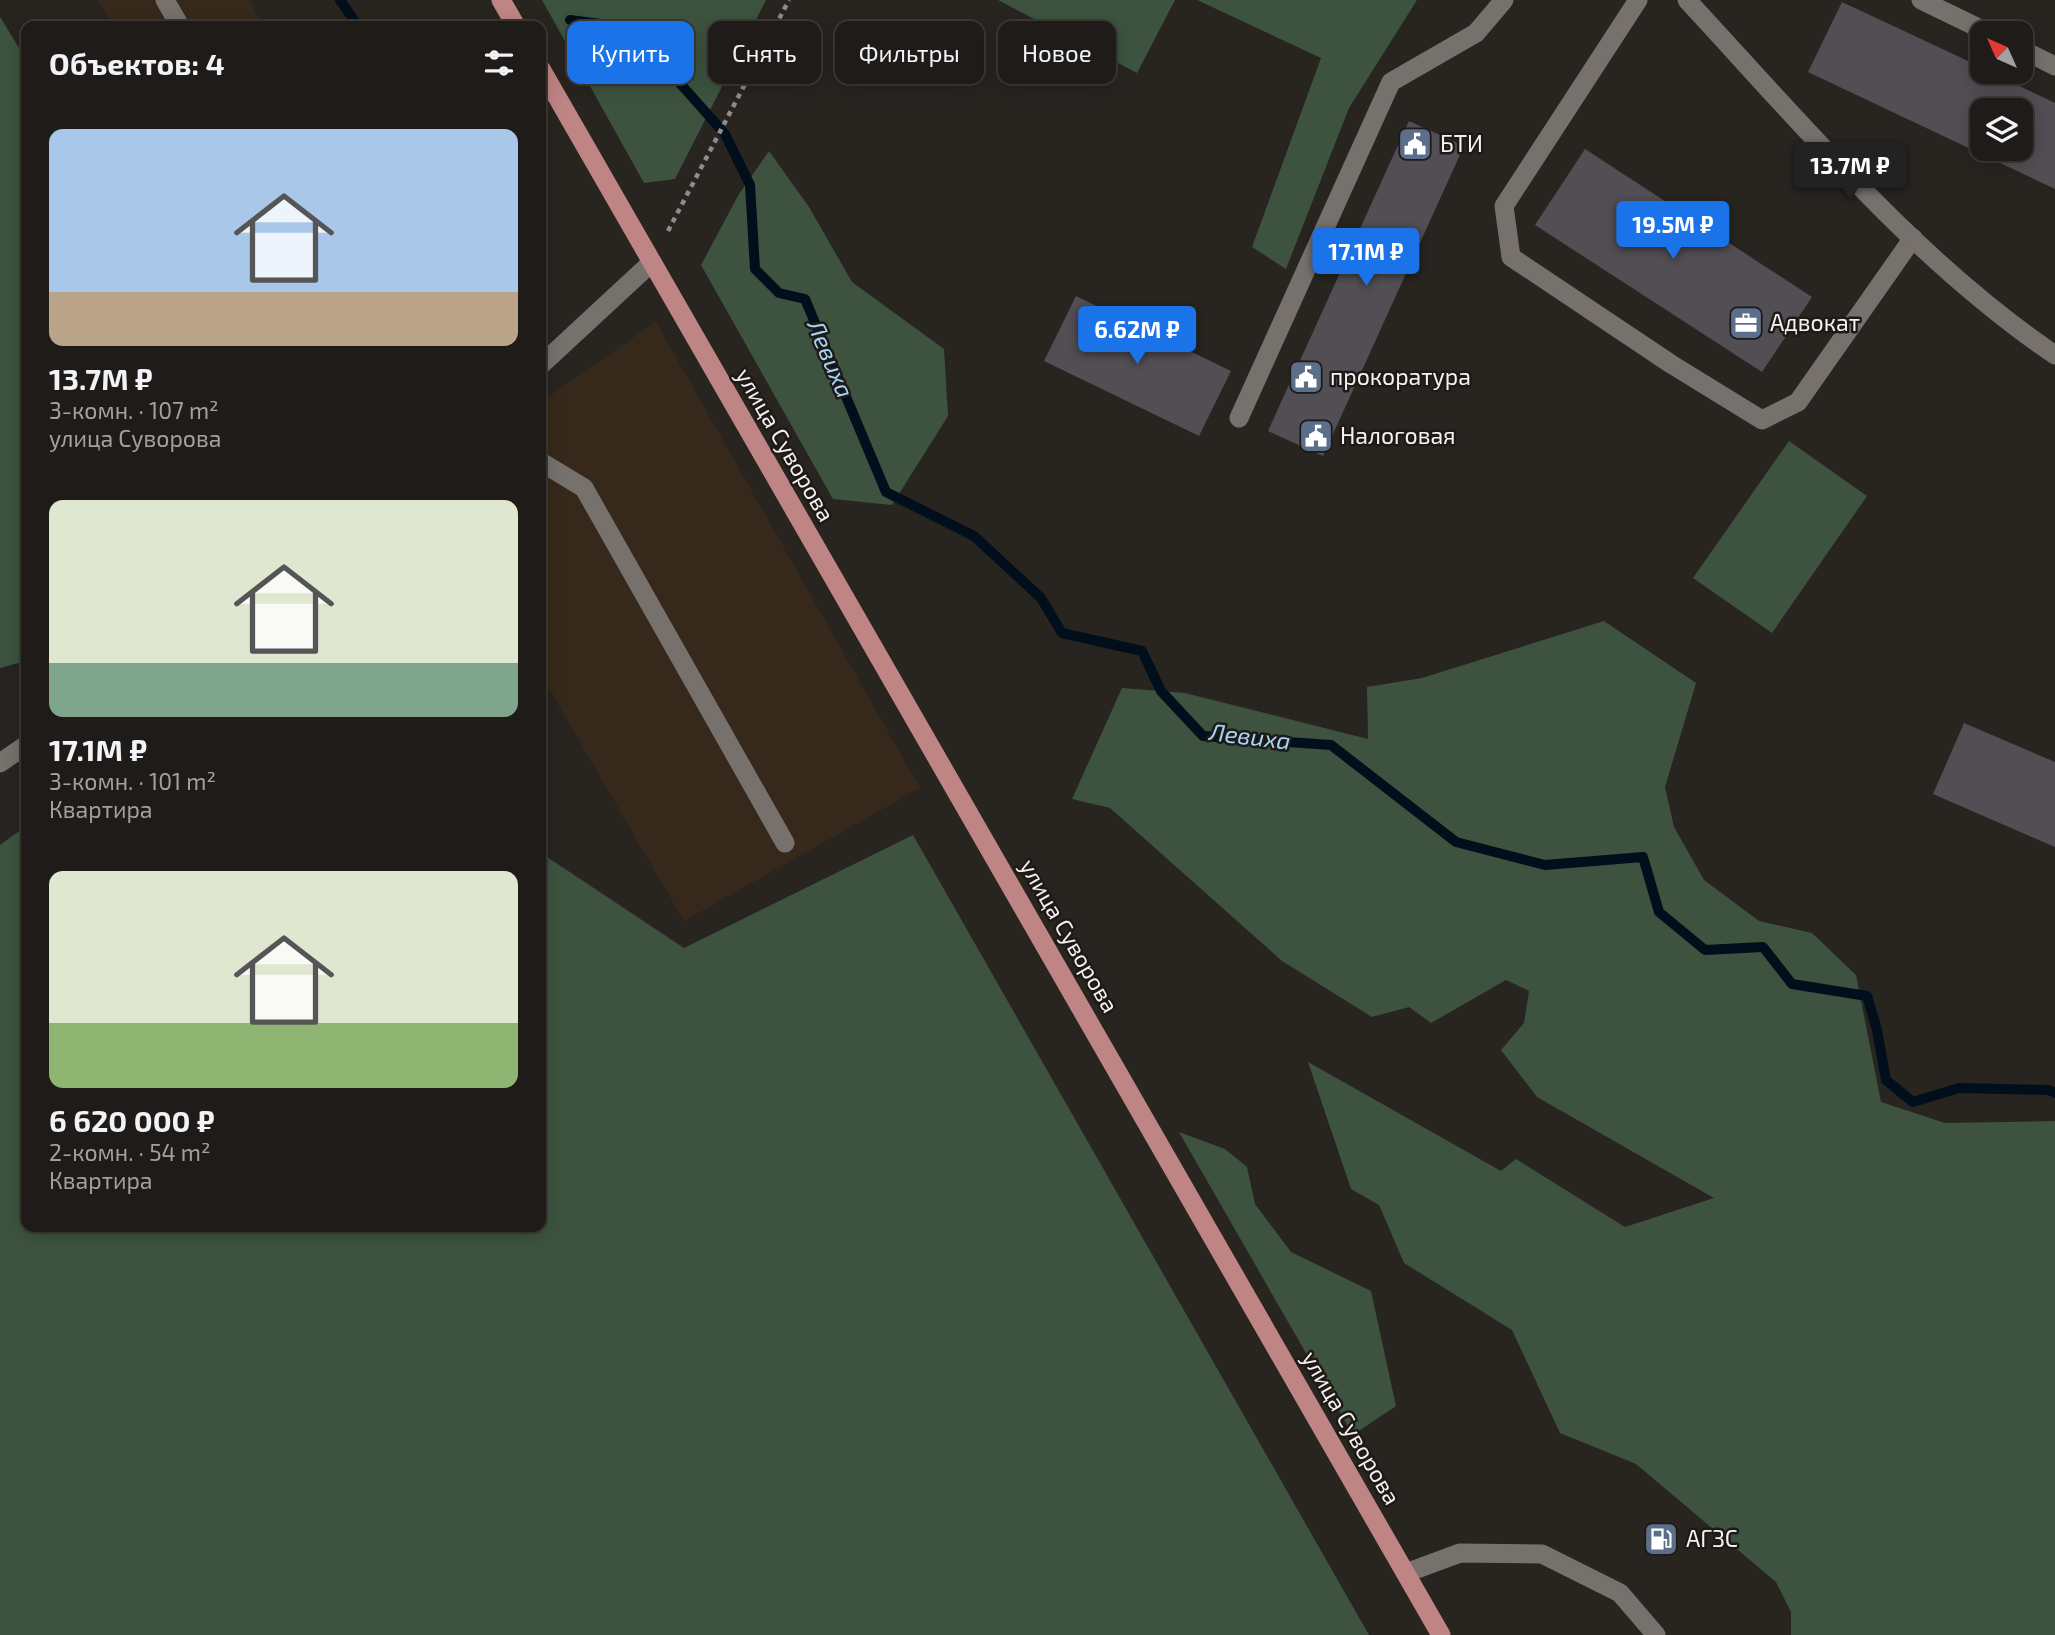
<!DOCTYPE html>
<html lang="ru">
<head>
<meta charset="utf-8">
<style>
	:root { --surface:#1e1b18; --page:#2b2825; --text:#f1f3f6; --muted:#a1a1a2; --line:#3c3937; --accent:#1a73e8 }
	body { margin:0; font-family:"Exo 2",sans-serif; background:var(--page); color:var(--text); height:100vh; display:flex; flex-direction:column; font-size:26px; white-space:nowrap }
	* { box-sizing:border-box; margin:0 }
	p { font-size:23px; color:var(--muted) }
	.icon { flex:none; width:38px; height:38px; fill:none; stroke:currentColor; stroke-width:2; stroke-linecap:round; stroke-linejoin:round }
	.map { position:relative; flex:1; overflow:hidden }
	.sheet { position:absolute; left:21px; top:21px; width:525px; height:1211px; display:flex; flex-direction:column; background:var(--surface); border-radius:14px; box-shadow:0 4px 18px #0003,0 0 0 2px var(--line) }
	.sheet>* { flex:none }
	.hud { position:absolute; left:567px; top:21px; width:665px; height:63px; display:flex; gap:14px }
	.needle { width:46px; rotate:315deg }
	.tools { position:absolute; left:1970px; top:21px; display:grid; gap:14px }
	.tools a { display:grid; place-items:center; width:63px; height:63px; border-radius:14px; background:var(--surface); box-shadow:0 4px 18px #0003,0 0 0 2px var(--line); font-size:35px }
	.price { position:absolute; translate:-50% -60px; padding:0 16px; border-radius:7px; background:var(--accent); color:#fff; font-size:23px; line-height:46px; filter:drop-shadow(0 2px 4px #0008) }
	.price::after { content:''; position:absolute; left:50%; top:42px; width:21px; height:16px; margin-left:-10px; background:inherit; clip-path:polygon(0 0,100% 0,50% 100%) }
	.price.on { background:#222; color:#fff }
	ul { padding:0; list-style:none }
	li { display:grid; align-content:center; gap:14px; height:371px; padding:0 28px }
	li span { display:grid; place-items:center; height:217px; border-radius:14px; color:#555 }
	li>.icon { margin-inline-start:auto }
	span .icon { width:126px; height:126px; fill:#fffc; stroke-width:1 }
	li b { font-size:30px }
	h2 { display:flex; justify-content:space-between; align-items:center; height:84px; padding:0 28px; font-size:30px }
	.pill { padding:0 24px; border-radius:14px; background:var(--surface); box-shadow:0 4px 18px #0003,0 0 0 2px var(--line); font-size:24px; line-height:63px }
	.pill.on { background:var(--accent); color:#fff }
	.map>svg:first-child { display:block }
	.industrial { fill:#36291b }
	.green { fill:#3d533f }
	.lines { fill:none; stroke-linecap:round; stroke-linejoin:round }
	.stream { stroke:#000f1b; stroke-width:10 }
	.building { fill:#524f54; fill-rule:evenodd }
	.path { stroke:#908c89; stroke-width:4.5; stroke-dasharray:5 5; stroke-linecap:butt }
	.service { stroke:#77716d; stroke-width:19 }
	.minor { stroke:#77716d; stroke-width:19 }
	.primary { stroke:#bf8584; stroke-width:19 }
	.labels { text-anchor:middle; stroke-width:5; stroke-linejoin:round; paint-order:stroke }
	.poi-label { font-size:23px; fill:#f6f2f0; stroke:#1f1a17; text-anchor:start }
	.street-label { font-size:23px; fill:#f6f2f0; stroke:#1f1a17 }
	.water-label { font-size:24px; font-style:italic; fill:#a3d5f8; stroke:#1f1a17 }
</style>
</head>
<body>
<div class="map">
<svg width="2055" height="1635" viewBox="0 0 2055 1635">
	<rect width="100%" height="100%" fill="#282420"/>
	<path class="industrial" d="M98 0H249L264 26H113Z
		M656 322 920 788 684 921 541 675V401Z"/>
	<path class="green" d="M542 0H766L675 179 644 183Z
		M998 0H1175L1137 73Z
		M1197 0H1417L1349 108 1286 269 1252 247 1321 58Z
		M0 17 26 59V661L0 668Z
		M769 151 809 207 852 282 944 349 948 416 892 505 833 499 701 265 739 194Z
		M1789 441 1867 496 1772 633 1693 578Z
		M1604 621 1696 683 1665 787 1674 827 1704 880 1759 921 1812 933 1856 975 1881 1102 1945 1123 2055 1121V1635H1791V1612L1776 1582 1636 1464 1560 1433 1512 1330 1404 1263 1379 1205 1351 1189 1308 1062 1501 1171 1516 1159 1625 1227 1714 1198 1537 1097 1501 1050 1524 1023 1529 991 1506 980 1431 1023 1409 1007 1372 1017 1282 961 1110 808 1072 799 1122 688 1185 693 1368 739 1367 687 1422 678Z
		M26 826V1227H541V853L684 948 913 835 1369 1635H0V845Z
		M1179 1132 1225 1149 1247 1167 1255 1204 1291 1252 1371 1291 1396 1406 1353 1435Z"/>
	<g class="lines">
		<path class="stream" d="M340 0 358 26
			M570 20 631 28 725 134 750 185 755 269 779 293 805 299 886 492 974 536 1041 598 1062 633 1142 651 1161 691 1203 736 1331 745 1456 842 1545 865 1643 857 1659 912 1705 950 1763 947 1792 984 1867 996 1877 1030 1886 1080 1913 1102 1959 1088 2049 1090 2055 1093"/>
	</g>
	<path class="building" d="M1842 2 1983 68V72H1990L2055 103V189L1808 72ZM1983 110H2021V149H1983Z
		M1409 121 1464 146 1323 456 1268 431Z
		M1585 149 1812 297 1762 372 1535 225Z
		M1076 296 1231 371 1199 436 1044 361Z
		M1964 723 2055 762V847L1933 794Z"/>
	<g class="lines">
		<path class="path" d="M668 231 789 0"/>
		<path class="service" d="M165 0 180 26
			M1638 0 1504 206 1511 257 1671 364 1762 420 1798 402 1913 238
			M1921 0 1989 33
			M2021 49 2055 66
			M1239 418 1391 82 1476 33 1504 0
			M541 462 584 488 785 843
			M1406 1573 1460 1553 1542 1554 1620 1593 1656 1635"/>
		<path class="minor" d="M1687 0C1802 124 1915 260 2055 355
			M541 365 651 263
			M0 763 26 745"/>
		<path class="primary" d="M501 0 516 26
			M541 69 1441 1635"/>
	</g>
	<defs>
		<g id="civic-square" transform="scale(1.75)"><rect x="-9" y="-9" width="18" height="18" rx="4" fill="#5c6f8a" stroke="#1f1a17"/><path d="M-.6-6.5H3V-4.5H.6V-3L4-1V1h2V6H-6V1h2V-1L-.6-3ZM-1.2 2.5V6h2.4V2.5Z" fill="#fff"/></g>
		<g id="office-square" transform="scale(1.75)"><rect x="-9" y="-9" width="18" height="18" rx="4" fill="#5c6f8a" stroke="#1f1a17"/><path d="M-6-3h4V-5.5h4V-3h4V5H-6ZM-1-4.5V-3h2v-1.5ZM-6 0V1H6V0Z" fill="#fff"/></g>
		<g id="fuel-square" transform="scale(1.75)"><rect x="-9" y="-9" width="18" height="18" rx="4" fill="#5c6f8a" stroke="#1f1a17"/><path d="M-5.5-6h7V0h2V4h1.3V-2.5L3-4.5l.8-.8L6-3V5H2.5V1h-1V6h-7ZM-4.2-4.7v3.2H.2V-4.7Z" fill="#fff"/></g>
	</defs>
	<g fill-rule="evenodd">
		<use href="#civic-square" x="1415" y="144"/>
		<use href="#office-square" x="1746" y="323"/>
		<use href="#civic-square" x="1306" y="377"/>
		<use href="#civic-square" x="1316" y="436"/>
		<use href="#fuel-square" x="1661" y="1539"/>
	</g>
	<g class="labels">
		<g class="poi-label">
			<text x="1440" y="152">БТИ</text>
			<text x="1770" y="331">Адвокат</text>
			<text x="1330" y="385">прокоратура</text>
			<text x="1340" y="444">Налоговая</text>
			<text x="1686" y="1547">АГЗС</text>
		</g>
		<g class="street-label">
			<text transform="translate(785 445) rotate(60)" y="8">улица Суворова</text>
			<text transform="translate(1069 936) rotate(60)" y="8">улица Суворова</text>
			<text transform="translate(1351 1428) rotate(60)" y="8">улица Суворова</text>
		</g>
		<g class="water-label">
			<text transform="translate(830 359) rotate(67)" y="8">Левиха</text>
			<text transform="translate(1250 737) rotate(7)" y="8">Левиха</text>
		</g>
	</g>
</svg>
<div class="tools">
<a><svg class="needle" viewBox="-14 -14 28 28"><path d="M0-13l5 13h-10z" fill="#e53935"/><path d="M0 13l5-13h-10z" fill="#a1a1a2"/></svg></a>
<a><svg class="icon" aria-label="layers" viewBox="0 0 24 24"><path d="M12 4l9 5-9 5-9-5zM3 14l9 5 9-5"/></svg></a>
</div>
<b class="price on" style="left:1850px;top:202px">13.7M ₽</b>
<b class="price" style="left:1673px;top:261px">19.5M ₽</b>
<b class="price" style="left:1366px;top:288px">17.1M ₽</b>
<b class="price" style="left:1137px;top:366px">6.62M ₽</b>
<div class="hud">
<a class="pill on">Купить</a>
<a class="pill">Снять</a>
<a class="pill">Фильтры</a>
<a class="pill">Новое</a>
</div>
<section class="sheet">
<h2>Объектов: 4<svg class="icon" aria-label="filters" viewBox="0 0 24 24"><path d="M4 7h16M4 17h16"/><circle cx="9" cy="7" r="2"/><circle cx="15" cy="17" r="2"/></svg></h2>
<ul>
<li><span style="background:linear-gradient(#a9c7e8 75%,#b9a48a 0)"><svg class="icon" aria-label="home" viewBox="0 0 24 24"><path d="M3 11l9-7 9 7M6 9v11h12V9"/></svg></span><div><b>13.7M ₽</b><p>3-комн. · 107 m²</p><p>улица Суворова</p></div></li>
<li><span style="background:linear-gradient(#dfe7d0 75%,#7fa58c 0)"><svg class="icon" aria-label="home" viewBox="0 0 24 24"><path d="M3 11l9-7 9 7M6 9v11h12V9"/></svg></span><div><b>17.1M ₽</b><p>3-комн. · 101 m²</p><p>Квартира</p></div></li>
<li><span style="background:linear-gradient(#dfe7d0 70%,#8fb573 0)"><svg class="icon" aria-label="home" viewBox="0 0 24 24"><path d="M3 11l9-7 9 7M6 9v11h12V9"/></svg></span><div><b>6 620 000 ₽</b><p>2-комн. · 54 m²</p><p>Квартира</p></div></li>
</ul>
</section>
</div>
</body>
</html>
